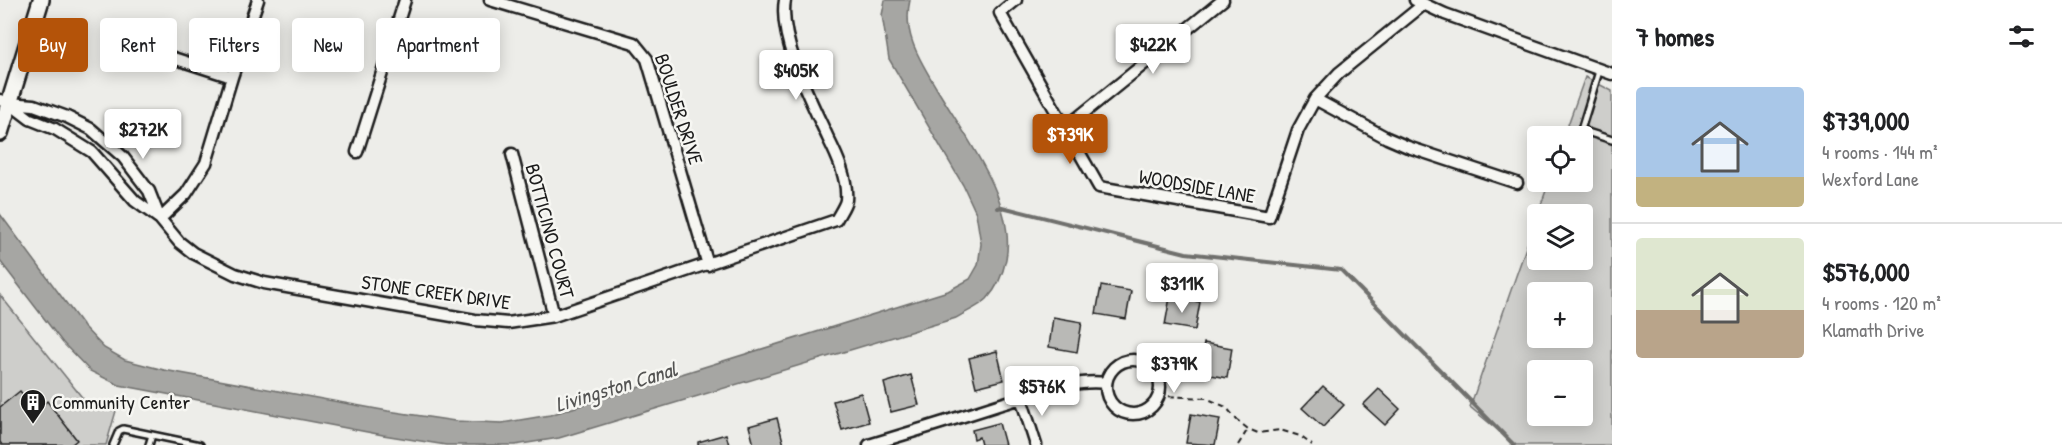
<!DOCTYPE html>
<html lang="en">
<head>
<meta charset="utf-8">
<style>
	:root { --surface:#fff; --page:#f6f6f6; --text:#202124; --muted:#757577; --line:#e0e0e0; --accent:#b45309 }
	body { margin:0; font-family:"Patrick Hand",sans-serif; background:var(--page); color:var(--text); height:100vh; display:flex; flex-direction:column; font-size:22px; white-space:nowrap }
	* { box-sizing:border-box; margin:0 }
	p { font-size:20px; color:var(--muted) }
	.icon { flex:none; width:33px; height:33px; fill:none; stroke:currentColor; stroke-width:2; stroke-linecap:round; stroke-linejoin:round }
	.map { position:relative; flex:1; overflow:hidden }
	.sheet { display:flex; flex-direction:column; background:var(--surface); width:450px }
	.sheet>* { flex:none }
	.hud { position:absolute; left:18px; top:18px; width:570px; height:54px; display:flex; gap:12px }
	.buttons { position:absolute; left:1527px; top:126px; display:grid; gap:12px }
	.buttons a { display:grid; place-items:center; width:66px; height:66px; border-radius:6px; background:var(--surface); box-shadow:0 3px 15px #0003; font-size:30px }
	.price { position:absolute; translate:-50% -51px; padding:0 14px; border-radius:6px; background:#fff; color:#222; font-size:20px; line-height:39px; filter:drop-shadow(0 2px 3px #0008) }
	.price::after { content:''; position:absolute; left:50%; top:36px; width:18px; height:14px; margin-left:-9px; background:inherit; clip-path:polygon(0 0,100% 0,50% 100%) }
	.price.current { background:var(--accent); color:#fff }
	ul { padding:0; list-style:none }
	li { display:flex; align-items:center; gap:18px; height:150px; padding:0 24px }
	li+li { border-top:2px solid var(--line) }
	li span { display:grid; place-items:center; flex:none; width:168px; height:120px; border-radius:6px; color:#555 }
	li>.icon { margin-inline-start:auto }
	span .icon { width:72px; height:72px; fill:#fffc; stroke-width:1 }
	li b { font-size:26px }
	h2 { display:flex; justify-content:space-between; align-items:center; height:72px; padding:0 24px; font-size:26px }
	.tag { padding:0 21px; border-radius:6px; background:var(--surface); box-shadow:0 3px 15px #0003; font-size:21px; line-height:54px }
	.tag.current { background:var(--accent); color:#fff }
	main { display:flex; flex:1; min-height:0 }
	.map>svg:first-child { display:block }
	.green { fill:#cececb; stroke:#757574; stroke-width:1.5; fill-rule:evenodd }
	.water { fill:#a6a6a3; stroke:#6f6f6d; stroke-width:1.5 }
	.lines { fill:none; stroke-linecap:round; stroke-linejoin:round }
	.stream { stroke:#6f6f6d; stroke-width:4 }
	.building { fill:#b9b9b6; stroke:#1c1c1c; stroke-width:1.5 }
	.service-casing { stroke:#1c1c1c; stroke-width:10 }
	.minor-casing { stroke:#1c1c1c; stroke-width:15 }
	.secondary-casing { stroke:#1c1c1c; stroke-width:20 }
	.path { stroke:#1c1c1c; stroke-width:2; stroke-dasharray:6 4.5; stroke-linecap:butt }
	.service { stroke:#f6f6f2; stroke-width:5 }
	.minor { stroke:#f6f6f2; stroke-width:10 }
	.secondary { stroke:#f6f6f2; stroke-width:15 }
	.labels { text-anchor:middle; stroke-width:5; stroke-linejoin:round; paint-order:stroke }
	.street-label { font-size:20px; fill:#1c1c1c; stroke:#f6f6f2 }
	.poi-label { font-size:20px; fill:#1c1c1c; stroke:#f6f6f2; text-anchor:start }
	.water-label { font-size:21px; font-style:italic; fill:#535352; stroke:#f6f6f2 }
</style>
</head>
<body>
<main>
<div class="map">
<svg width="1612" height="445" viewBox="0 0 1612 445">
	<rect width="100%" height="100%" fill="#edede9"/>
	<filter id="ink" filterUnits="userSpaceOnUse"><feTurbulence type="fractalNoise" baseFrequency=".0167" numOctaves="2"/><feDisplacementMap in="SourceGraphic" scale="12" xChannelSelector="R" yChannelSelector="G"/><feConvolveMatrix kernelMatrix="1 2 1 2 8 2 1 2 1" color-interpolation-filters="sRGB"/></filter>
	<g filter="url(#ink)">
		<path class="green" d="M1585 77 1612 91V445H1516L1470 407 1549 182H1582V136H1564ZM1538 214H1582V260H1538ZM1538 292H1582V338H1538ZM1538 370H1582V416H1538Z
			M0 295 85 401 116 411 106 445H0Z"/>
		<path class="water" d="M885 0H910C902 34 920 60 937 89 964 135 1017 202 1006 259 1003 274 998 287 987 299 979 307 965 312 956 318L559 438 515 445H446L383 435 119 385 90 371 63 343 0 261V214L84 327 104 348 125 360 164 370 388 411 455 421 502 423 550 415 948 291 970 279 978 265 981 244 976 213 963 185 889 59 882 15Z"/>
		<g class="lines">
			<path class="stream" d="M998 208 1002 207 1186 253 1341 270 1514 445"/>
		</g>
		<path class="building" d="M1101 286 1131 291 1126 319 1096 314Z
			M1170 297 1200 302 1195 330 1165 325Z
			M1053 317 1082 322 1077 352 1049 347Z
			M1204 343 1232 348 1227 378 1199 373Z
			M997 351 1004 380 976 387 969 358Z
			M911 375 919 405 891 412 884 383Z
			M1323 386 1344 405 1323 427 1302 408Z
			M1379 389 1400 409 1385 425 1363 405Z
			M20 391 36 411 47 401 77 440 71 445H2L0 442V407Z
			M861 393 869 422 842 430 833 401Z
			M1191 414 1220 419 1215 445 1186 443Z
			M777 418 784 445H754L749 426Z
			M999 423 1005 445H981L979 437 974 439 972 430Z
			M726 434 729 445H698V442Z"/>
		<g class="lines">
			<g class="service-casing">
				<path id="service" d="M1600 68 1581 130 1612 140
					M113 445 119 431 123 429 200 445
					M149 445 152 435"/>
			</g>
			<g class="minor-casing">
				<path id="minor" d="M490 0 634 43 647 59 708 265
					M1016 0 1000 13 1099 187 1269 217 1298 130 1315 99 1339 73 1424 4
					M1415 0 1445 14 1612 74
					M139 47 232 77
					M1315 99 1387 138 1408 147 1517 183
					M0 100 9 103 34 105 67 117 91 129 123 157 149 191 160 219
					M9 103 30 119 55 129 92 152 135 201 160 219 179 242 193 253 235 274 264 283 475 320 508 323 554 316 836 220C839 214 845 206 846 200 848 179 837 156 828 138 812 103 778 39 785 0
					M1065 128 1223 0
					M357 152 405 0
					M512 154 554 316
					M160 219 186 194 206 163 232 77 258 0
					M1106 387a27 27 0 1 1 54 0a27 27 0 1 1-54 0Z
					M1021 398 1036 445
					M869 445C912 432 955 419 998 405 1030 396 1073 378 1106 383"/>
			</g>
			<g class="secondary-casing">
				<path id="secondary" d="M0 133 41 0"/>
			</g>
			<path class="path" d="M1159 393 1166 396 1206 398 1226 407 1237 420 1248 429 1258 433 1280 430 1300 436 1312 445
				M1238 445 1248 429"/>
			<use href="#service" class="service"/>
			<use href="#minor" class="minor"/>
			<use href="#secondary" class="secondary"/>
		</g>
	</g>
	<defs>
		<g id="building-pin" transform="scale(1.35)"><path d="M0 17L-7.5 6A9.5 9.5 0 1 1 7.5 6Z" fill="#1c1c1c" stroke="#f6f6f2"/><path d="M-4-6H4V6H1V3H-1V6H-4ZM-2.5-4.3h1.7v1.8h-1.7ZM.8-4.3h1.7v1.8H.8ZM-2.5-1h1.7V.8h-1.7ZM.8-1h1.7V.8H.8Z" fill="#fff"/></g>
	</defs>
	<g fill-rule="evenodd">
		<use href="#building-pin" x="33" y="402"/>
	</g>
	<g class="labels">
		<g class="street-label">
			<text transform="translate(679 109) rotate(72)" y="7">BOULDER DRIVE</text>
			<text transform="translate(1197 186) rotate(10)" y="7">WOODSIDE LANE</text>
			<text transform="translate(550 231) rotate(75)" y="7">BOTTICINO COURT</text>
			<text transform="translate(436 292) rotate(8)" y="7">STONE CREEK DRIVE</text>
		</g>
		<g class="poi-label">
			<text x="52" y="409">Community Center</text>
		</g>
		<g class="water-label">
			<text transform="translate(616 387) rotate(-17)" y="7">Livingston Canal</text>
		</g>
	</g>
</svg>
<div class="buttons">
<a><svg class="icon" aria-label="locate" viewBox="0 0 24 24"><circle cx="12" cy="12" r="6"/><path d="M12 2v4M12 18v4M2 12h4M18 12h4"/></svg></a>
<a><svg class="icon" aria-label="layers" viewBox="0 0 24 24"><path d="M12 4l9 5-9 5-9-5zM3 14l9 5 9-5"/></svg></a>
<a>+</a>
<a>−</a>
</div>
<b class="price" style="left:1153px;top:75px">$422K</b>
<b class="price" style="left:796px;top:101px">$405K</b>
<b class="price" style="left:143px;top:160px">$272K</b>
<b class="price current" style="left:1070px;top:165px">$739K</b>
<b class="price" style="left:1182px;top:314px">$311K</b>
<b class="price" style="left:1174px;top:394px">$379K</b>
<b class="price" style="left:1042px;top:417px">$576K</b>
<div class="hud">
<a class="tag current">Buy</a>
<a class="tag">Rent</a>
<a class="tag">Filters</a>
<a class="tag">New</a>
<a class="tag">Apartment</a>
</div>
</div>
<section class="sheet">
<h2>7 homes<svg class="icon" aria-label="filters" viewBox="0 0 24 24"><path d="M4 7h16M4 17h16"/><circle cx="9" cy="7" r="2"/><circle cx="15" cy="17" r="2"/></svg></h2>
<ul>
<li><span style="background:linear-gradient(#a9c7e8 75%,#c2b280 0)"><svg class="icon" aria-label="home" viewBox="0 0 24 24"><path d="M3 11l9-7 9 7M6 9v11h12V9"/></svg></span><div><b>$739,000</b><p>4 rooms · 144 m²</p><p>Wexford Lane</p></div></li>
<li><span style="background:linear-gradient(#dfe7d0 60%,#b9a48a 0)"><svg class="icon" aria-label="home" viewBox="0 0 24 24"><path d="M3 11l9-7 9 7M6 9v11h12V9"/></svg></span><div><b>$576,000</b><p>4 rooms · 120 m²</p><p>Klamath Drive</p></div></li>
</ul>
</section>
</main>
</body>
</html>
